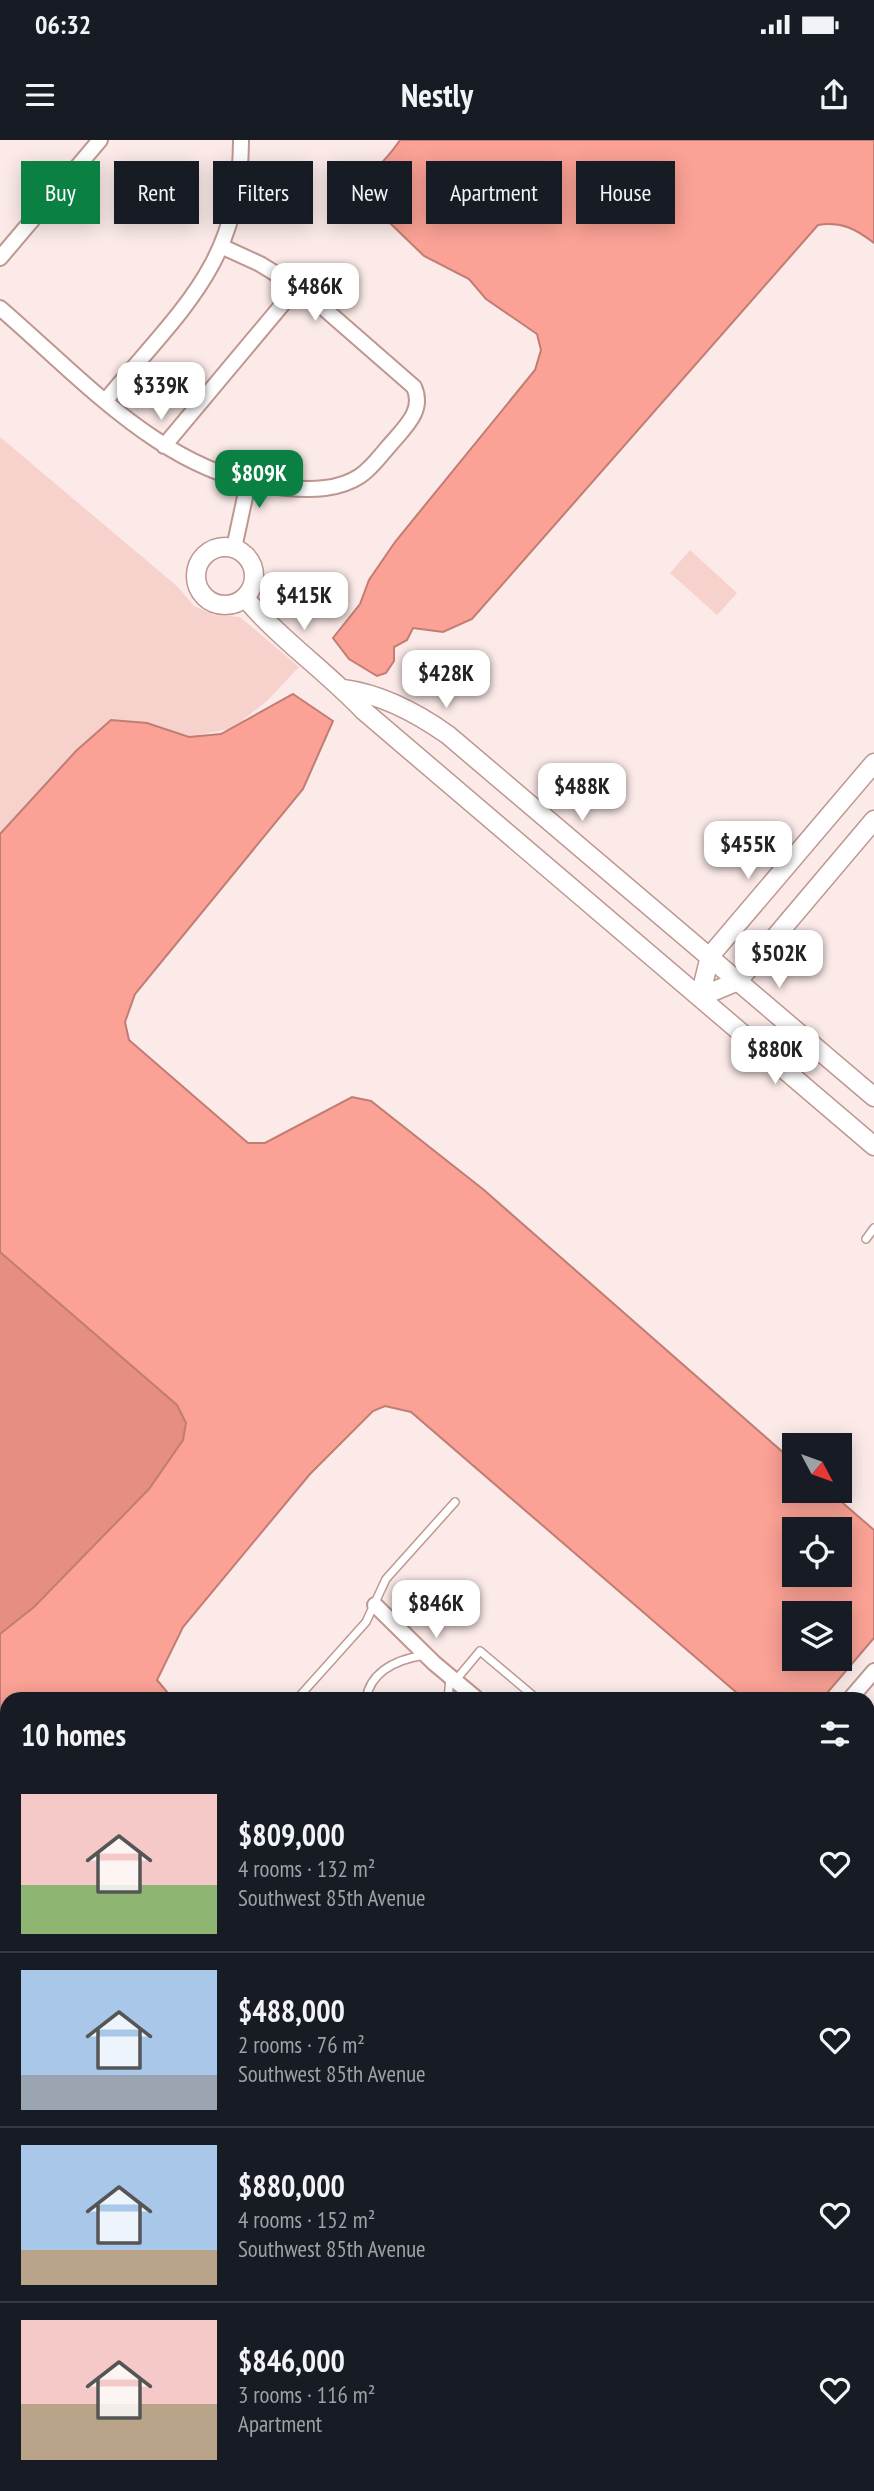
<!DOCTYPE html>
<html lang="en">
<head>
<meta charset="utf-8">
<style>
	:root { --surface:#171b24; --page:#20242c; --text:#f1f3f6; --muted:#9ea1a6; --line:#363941; --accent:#0b8043 }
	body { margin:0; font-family:"PT Sans Narrow",sans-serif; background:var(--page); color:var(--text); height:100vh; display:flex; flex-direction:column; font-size:26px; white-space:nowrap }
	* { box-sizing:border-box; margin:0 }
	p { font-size:23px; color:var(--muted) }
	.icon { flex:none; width:38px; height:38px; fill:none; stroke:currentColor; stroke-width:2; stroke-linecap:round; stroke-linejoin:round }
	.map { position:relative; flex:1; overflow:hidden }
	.panel { position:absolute; left:0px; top:1552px; width:875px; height:800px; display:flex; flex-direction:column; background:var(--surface); border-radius:21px 21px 0 0; box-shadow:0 4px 18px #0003 }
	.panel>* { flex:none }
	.banner { position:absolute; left:21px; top:21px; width:833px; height:63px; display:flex; gap:14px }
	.needle { width:46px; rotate:131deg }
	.buttons { position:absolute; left:782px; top:1293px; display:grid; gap:14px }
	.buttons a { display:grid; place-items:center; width:70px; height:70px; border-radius:0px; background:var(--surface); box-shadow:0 4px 18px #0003; font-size:35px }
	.price { position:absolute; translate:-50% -60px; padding:0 16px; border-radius:14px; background:#fff; color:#222; font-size:23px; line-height:46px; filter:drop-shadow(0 2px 4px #0008) }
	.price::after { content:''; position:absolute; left:50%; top:42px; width:21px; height:16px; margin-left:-10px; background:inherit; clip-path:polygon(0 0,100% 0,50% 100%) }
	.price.current { background:var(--accent); color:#fff }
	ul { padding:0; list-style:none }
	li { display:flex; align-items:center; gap:21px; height:175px; padding:0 21px }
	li+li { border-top:2px solid var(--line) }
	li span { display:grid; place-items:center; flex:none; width:196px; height:140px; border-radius:0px; color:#555 }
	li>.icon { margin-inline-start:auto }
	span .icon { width:84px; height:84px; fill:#fffc; stroke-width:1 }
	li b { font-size:30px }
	h2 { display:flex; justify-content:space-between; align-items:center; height:84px; padding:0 21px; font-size:30px }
	.pill { padding:0 24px; border-radius:0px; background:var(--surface); box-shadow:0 4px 18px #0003; font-size:24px; line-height:63px }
	.pill.current { background:var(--accent); color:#fff }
	.status { display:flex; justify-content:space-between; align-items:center; height:49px; padding:0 35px; background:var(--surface); direction:ltr }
	.status svg { height:19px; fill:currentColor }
	header { display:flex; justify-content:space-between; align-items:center; height:91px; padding:0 21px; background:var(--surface); font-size:32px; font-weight:700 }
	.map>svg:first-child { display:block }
	.green { fill:#f7d2cc }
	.forest { fill:#e68e82 }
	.water { fill:#fba195; stroke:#c07d74; stroke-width:2; fill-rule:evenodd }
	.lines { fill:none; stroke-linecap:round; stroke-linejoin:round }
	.service-casing { stroke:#be9792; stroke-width:10 }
	.minor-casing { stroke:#be9792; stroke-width:18 }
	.tertiary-casing { stroke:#be9792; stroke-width:21 }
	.service { stroke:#fff; stroke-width:7 }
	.minor { stroke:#fff; stroke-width:14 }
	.tertiary { stroke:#fff; stroke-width:18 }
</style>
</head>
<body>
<div class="status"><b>06:32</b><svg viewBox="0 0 49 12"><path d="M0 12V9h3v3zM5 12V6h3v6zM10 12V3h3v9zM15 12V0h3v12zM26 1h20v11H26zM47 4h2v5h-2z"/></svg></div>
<header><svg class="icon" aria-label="menu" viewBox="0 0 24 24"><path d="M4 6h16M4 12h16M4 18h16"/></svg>Nestly<svg class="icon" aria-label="share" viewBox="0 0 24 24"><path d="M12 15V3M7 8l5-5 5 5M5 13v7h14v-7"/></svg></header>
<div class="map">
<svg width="874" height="2351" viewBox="0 0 874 2351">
	<rect width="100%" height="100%" fill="#fbeae8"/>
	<path class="green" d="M0 297 178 447 194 466 214 475 240 477 299 527 268 560 233 588 189 597 0 697Z
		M690 410 737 453 717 475 670 433Z
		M174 2345H656L659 2351H169Z"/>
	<path class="forest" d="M0 1112 177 1265 186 1283 183 1300 149 1349 34 1467 0 1494Z"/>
	<path class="water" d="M400 0H874V103C856 89 841 81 818 85L472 479 443 492 413 488 407 500 394 507V521L386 533 377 536 349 519 333 498 360 464 369 440 395 402 535 230 541 210 537 194 486 159 469 139 424 116 364 58 362 48C373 29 388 19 400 0Z
		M293 554 333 581 303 649 135 854 125 882 129 900 248 1003H265L352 957 371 961 484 1050 794 1322V1351H829L874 1390V1498L822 1559H744L411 1272 385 1266 373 1271 310 1334 183 1487 157 1540 173 1559H7V1729L0 1737V1494L34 1467 149 1349 183 1300 186 1283 177 1265 0 1112V694L76 611 111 580 147 583 189 597 221 594ZM794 1390H840V1435H794ZM794 1474H840V1519H794Z"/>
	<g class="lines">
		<g class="service-casing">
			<path id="service" d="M866 1099 874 1088
				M455 1541 480 1511 537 1559
				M297 1559 366 1482 386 1439 455 1362
				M366 1559C371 1530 399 1519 425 1515
				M448 1559 450 1538
				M1 2115 7 2108
				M114 2351 129 2347"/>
		</g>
		<g class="minor-casing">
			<path id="minor" d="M0 118 100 0
				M0 168C85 241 170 340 287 348 312 350 339 350 360 336 372 328 380 316 389 306 404 288 425 271 414 247L304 151 260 124 223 107
				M106 260C179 171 241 124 241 0
				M164 306 297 147
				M234 408 248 343
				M375 1465 434 1523 477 1559
				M850 1559 874 1531
				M868 1674 874 1679
				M868 1830 874 1835
				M868 1936 874 1929
				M868 2014 874 2020
				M129 2347 132 2345"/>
		</g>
		<g class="tertiary-casing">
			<path id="tertiary" d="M196 436a29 29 0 1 1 58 0a29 29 0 1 1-58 0Z
				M245 458C281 500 326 531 364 571L874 1006
				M343 549C381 554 417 573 448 595L874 957
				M700 857 710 816 874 623
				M700 857 738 841 874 680"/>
		</g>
		<use href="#service" class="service"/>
		<use href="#minor" class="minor"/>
		<use href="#tertiary" class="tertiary"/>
	</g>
</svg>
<div class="buttons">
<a><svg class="needle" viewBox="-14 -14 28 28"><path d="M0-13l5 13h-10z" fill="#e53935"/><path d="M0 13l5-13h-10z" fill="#9ea1a6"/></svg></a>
<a><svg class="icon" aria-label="locate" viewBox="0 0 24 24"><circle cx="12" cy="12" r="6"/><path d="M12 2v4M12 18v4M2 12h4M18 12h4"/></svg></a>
<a><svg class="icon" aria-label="layers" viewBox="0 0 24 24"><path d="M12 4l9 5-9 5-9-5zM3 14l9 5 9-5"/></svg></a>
</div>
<b class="price" style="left:315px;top:183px">$486K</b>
<b class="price" style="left:161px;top:282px">$339K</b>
<b class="price current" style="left:259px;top:370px">$809K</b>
<b class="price" style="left:304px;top:492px">$415K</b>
<b class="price" style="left:446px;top:570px">$428K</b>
<b class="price" style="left:582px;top:683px">$488K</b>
<b class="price" style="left:748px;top:741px">$455K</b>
<b class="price" style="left:779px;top:850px">$502K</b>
<b class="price" style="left:775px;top:946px">$880K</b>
<b class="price" style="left:436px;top:1500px">$846K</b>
<div class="banner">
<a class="pill current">Buy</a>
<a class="pill">Rent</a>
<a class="pill">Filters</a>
<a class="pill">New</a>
<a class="pill">Apartment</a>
<a class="pill">House</a>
</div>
<section class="panel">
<h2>10 homes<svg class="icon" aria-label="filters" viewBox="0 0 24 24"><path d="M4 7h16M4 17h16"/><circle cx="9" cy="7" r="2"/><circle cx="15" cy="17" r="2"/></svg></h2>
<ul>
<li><span style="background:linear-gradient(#f6c9c9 65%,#8fb573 0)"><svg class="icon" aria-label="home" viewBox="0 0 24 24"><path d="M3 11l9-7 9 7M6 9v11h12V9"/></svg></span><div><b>$809,000</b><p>4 rooms · 132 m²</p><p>Southwest 85th Avenue</p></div><svg class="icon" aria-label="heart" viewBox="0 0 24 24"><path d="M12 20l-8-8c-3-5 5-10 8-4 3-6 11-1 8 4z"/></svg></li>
<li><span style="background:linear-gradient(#a9c7e8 75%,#9aa5b1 0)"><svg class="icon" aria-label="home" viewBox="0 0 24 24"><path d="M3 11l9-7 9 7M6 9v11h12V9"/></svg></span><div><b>$488,000</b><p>2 rooms · 76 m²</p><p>Southwest 85th Avenue</p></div><svg class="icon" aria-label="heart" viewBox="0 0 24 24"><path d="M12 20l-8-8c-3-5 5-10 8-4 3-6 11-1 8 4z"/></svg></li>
<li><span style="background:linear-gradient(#a9c7e8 75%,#b9a48a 0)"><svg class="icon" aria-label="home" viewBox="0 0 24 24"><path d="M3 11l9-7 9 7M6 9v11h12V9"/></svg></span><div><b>$880,000</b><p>4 rooms · 152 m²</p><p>Southwest 85th Avenue</p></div><svg class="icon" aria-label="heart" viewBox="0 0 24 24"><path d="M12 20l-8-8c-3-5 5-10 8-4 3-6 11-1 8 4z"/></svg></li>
<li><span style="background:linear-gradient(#f6c9c9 60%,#b9a48a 0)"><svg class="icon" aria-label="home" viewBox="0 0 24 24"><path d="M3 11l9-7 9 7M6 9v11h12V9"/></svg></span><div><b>$846,000</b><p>3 rooms · 116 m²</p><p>Apartment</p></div><svg class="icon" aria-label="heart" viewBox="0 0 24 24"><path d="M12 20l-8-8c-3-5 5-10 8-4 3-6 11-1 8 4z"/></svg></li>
</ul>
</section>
</div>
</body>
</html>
